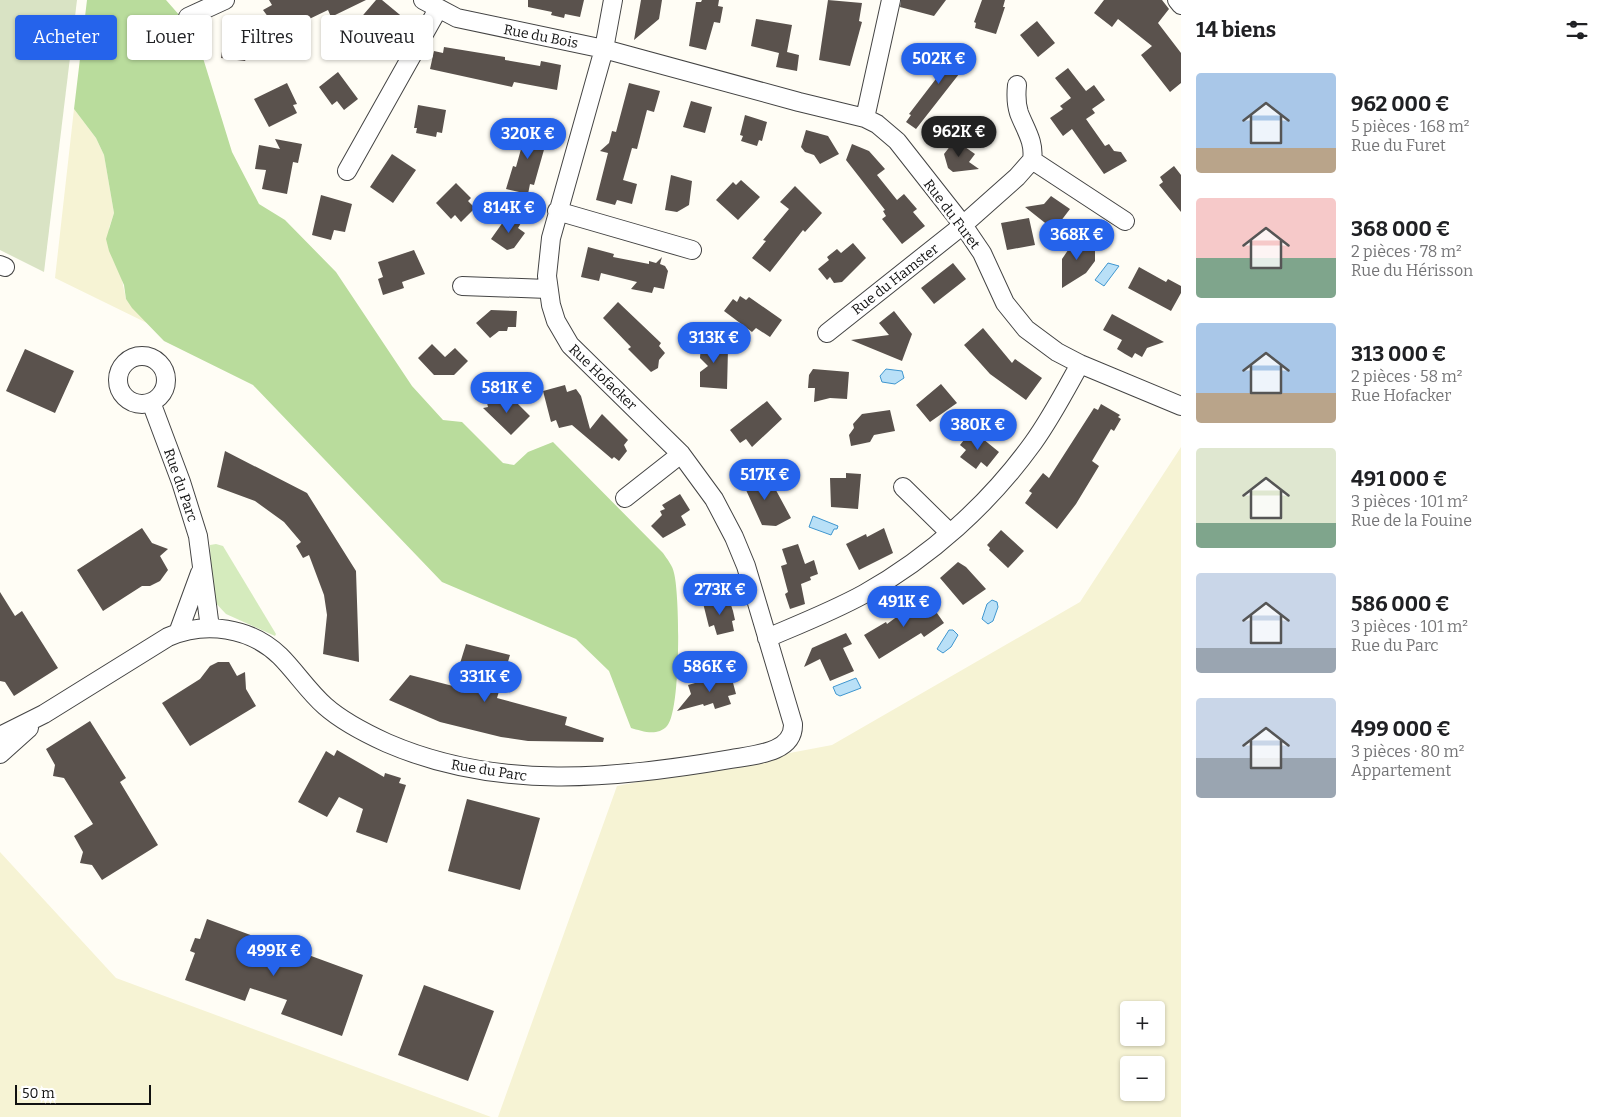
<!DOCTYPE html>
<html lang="fr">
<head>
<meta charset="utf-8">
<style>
	:root { --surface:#fff; --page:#f6f6f6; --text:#202124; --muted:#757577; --accent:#2563eb }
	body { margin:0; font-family:Bitter,serif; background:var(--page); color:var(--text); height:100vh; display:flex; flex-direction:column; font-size:19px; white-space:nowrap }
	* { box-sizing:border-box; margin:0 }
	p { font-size:16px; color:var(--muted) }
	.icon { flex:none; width:28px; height:28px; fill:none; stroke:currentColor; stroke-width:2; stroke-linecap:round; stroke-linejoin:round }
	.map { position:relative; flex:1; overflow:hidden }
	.drawer { display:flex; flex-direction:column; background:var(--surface); width:425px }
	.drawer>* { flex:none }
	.guide { position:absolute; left:15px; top:15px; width:475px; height:45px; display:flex; gap:10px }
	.fabs { position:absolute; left:1120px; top:1001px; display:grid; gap:10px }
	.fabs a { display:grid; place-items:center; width:45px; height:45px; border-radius:5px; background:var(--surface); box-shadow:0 1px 4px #0004; font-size:25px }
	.scale { position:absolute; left:15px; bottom:12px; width:136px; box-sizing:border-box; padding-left:5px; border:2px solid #111; border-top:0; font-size:14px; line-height:18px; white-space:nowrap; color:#111; -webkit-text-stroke:4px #fff; paint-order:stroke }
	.price { position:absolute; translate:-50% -42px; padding:0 11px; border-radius:18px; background:var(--accent); color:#fff; font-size:16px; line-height:32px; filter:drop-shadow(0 1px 2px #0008) }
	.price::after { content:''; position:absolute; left:50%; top:30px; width:15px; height:11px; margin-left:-8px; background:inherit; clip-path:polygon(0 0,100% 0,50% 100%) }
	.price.on { background:#222; color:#fff }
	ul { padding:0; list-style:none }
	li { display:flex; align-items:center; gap:15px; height:125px; padding:0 15px }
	li span { display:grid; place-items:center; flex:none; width:140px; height:100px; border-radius:5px; color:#555 }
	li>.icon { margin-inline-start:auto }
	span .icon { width:60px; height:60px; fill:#fffc; stroke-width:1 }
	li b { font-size:21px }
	h2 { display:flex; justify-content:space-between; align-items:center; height:60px; padding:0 15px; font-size:21px }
	.tag { padding:0 18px; border-radius:5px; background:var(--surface); box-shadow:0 1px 4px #0004; font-size:18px; line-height:45px }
	.tag.on { background:var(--accent); color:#fff }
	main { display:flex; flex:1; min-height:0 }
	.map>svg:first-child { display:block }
	.farmland { fill:#f6f3d4; fill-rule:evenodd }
	.green { fill:#d5ebbd }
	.forest { fill:#b9dc9c }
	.cemetery { fill:#d9e3c4 }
	.water { fill:#b9e0f7; stroke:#3f96cf }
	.building { fill:#5a524d }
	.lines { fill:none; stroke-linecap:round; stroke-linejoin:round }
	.minor-casing { stroke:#444; stroke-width:20 }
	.minor { stroke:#fff; stroke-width:18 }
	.labels { text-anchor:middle; stroke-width:5; stroke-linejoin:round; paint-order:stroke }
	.street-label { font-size:14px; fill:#111; stroke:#fff }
</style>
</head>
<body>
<main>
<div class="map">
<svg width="1181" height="1117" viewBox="0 0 1181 1117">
	<rect width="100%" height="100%" fill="#fffdf5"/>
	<path class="farmland" d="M74 109 96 138 104 155 114 213 109 228 112 258 121 275 126 299 149 324 55 278Z
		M1181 447V1117H498L617 786 832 745 1080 602ZM1129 1010H1156V1038H1129ZM1129 1065H1156V1092H1129Z
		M0 852 116 978 491 1117H0Z"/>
	<path class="green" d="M216 544 223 546 276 634 275 636 226 614 212 599 210 545Z"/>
	<path class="forest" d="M87 0H166L188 25 203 58 232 152 259 204 285 220 336 272 412 386 443 420 462 422 503 463 514 465 528 452 553 442 663 553C667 559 673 566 674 573 680 595 681 711 667 726 657 737 642 731 631 728L609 671 576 639 442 582 253 385 164 341 132 308 126 299 124 285 109 251 106 239 114 213 104 155 96 138 74 109Z"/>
	<path class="cemetery" d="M0 0H77L44 272 0 250Z"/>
	<path class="water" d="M1108 263 1119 266 1104 286 1095 280Z
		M886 369 902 371 904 378 895 384 882 382 880 376Z
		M813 516 838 526 837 529H834L831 535 809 527Z
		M992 600 997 602 998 607 993 621 988 624 982 619 987 604Z
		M949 630H953L958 635 951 647 943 653 937 649Z
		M856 678 861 688 840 696 836 694 833 687Z"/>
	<path class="building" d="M269 0H366L331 17 328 10 280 33 263 10 272 5Z
		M376 0H382L411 24 400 37 392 31 378 46 375 44 373 46 352 28Z
		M528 0H584L580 17 565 14 564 18 551 15 552 12 528 7Z
		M641 0H662L659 19 634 40Z
		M702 0H719L718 6 723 7 720 23 714 22 706 50 689 46 696 2H701Z
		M828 0 862 3 859 21 862 22 850 66 819 60Z
		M901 0H946L934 16 900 7Z
		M982 0H1005L1003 7H1005L996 34 975 28 976 23 974 22Z
		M1104 0H1162L1169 9 1158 23 1181 53V83L1170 92 1141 55 1152 46 1118 19 1112 27 1094 13Z
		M756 19 792 25 787 52 799 55 797 71 776 67 779 53 751 46Z
		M1037 21 1055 43 1038 57 1020 35Z
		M230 29 253 33 249 59H246L245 61 221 58 224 39 228 40Z
		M950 45 970 60 916 129 906 122 911 115 909 114 942 71V67L936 62Z
		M444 47 505 57V60L540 66 541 61 561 65 557 90 514 82 512 87 430 69 434 51 443 53Z
		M1068 68 1086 91 1094 85 1105 100 1092 109 1095 113 1086 119 1105 146 1109 144 1114 151 1121 152 1127 161 1104 174 1072 129 1063 136 1050 118 1063 109 1060 106 1071 98 1055 78Z
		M338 72 358 99 344 110 337 101 332 105 319 87Z
		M287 83 297 104 293 105 297 113 269 127 254 99Z
		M629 83 660 91 654 112 647 110 637 149 632 148 623 180 637 184 632 204 617 200 615 205 596 200 608 153 600 151 609 143 612 131 616 132Z
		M691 101 712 107 705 133 683 127Z
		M418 105 446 110 442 133 437 132 436 137 416 133 417 128H414Z
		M745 115 767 122 762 141 759 140 757 146 741 141 743 136 740 135Z
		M528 124 549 132 534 185 530 184 528 194 506 189 513 166 516 167Z
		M806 130 828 136 839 154 820 164 814 155 805 152 801 147Z
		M275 139 302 144 298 163 293 162 287 194 262 189 266 170 255 169 259 145 280 149Z
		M955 140 975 154 969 162 979 169 953 172 948 168 944 154Z
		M852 144 869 151 885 169 877 175 897 200 904 194 917 209 913 212 925 226 902 244 882 219 886 216 883 211 885 210 846 160Z
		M392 154 416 170 393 203 370 187Z
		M1174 166 1181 175V212L1159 185 1163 182 1160 177Z
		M671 175 692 181 689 205 677 212 665 210Z
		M741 180 760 197 738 220 716 200 733 182 736 185Z
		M456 183 471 198 468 201 475 208 461 222 455 215 451 219 436 203Z
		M795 186 822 213 805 232 803 230 770 272 752 258 766 241 763 240 789 209 780 202Z
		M321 195 352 204 345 232 334 230 331 240 312 235Z
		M1051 196 1070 209 1054 230 1025 207 1044 204Z
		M508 215 521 223 518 228 525 233 514 248 507 250 491 239Z
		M1029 218 1035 245 1007 250 1001 223Z
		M1077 237 1095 249V261L1086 273 1062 288V259Z
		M853 243 866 258 842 282 834 283 830 277 827 280 818 269 829 260 827 257 837 249 841 253Z
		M588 247 614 254 613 257 649 264V261L656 263 662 257 660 264 665 266 668 271 664 289 654 287 652 293 631 289 637 282 601 273 599 281 581 277Z
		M414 250 425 274 402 282 404 288 383 295 378 279 383 277 378 262Z
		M953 263 966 279 934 304 921 288Z
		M1139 267 1166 282 1168 279 1181 286V293L1171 311 1128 288Z
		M740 296 746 300 749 297 782 320 770 337 756 328 752 332 724 311 733 299 737 302Z
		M618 302 661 343 659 346 665 353 659 360 658 368 651 372 628 349 631 347 603 318Z
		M491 310 517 311 516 327H508L507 331H499L490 338 476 323Z
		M894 311 912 334 902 361 851 340 889 335 879 323Z
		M1112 314 1164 342 1147 348 1142 357 1135 353 1132 358 1125 354 1117 349 1122 340 1103 330Z
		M983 328 1012 363 1015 359 1042 378 1026 400 990 374 964 345Z
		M707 334 728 349 727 389 700 387V372L708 366 700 358 701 343Z
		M432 344 445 357 455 348 468 361 454 375H434L418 358Z
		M25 349 74 371 55 413 6 391Z
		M813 369 849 372 847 399 830 398 814 402 815 388H808L809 375Z
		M941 384 957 403 930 422 916 405Z
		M565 385 567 392 576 389 581 396 590 429 602 414 628 440 624 445 627 451 619 461 614 457 612 459 572 425 559 428 556 420 551 422 543 391Z
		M494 396 503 397 511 405 515 401 530 416 511 435 483 408 488 407 487 403Z
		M767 401 782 419 752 447 746 439 740 443 730 430Z
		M1101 404 1120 415 1118 417 1121 419 1114 431 1111 429 1092 461 1099 466 1076 504 1057 529 1025 503 1032 493 1029 491 1043 473 1049 478 1094 408 1098 410Z
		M890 410 895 431 874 435 870 442 851 446 849 435 854 428 853 424 862 414Z
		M972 430 999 452 987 467 981 462 976 469 960 457 966 450 960 445Z
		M225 451 307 493 356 571 359 662 323 654 327 615 324 595 309 555 303 558 296 546 301 542 284 522 255 501 217 487Z
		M751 471 765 484 771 481 791 518 776 526 762 525 746 490 740 484Z
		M846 473 861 474 858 509 831 507 830 478H846Z
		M680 494 690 510 681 516 686 525 663 538 651 526 662 515 660 511 665 509 662 505Z
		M142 528 152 543 168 549 160 556 168 570 160 581 150 586H142L103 611 77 570Z
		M884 528 893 553 859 570 846 544 866 534 867 537Z
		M1001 530 1024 551 1008 568 989 550 990 548 987 545Z
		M798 544 805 564 814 560 818 574 810 577 811 580 801 584 805 604 790 609 785 594 788 592 781 566 787 564 782 549Z
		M958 562 966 567 986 589 963 605 940 578Z
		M0 592 15 616 22 611 58 668 14 696 5 682 0 681Z
		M925 596 944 623 924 637 921 633 879 659 864 635 886 622 887 624Z
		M725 597 726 604 730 602 733 611 735 620 732 621 734 631 717 635 714 625 709 627 703 603Z
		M846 633 852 644 843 648 854 671 830 681 820 659 804 667 812 648Z
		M466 644 510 655 497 698 567 717 565 725 604 738 603 742 528 741 501 737 440 722 389 700 410 675 453 686Z
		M218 662H229L237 676 245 672 246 689 256 706 190 746 162 703 200 679 210 666Z
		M723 675 725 681 732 679 736 694 728 696 731 704 715 709 713 703 704 706 703 704 677 711 691 694 688 685Z
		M90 721 126 778 120 782 158 845 102 880 92 865 80 863 83 852 74 836 93 824 64 778 53 776 55 765 46 749Z
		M337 750 384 777 385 773 401 778 399 783 406 785 387 843 356 832 363 809 339 797 327 817 298 802 326 751 334 756Z
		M467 799 540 818 520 890 448 871Z
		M207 919 267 941 263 952 299 966 303 953 363 975 342 1036 281 1014 287 1000 250 988 245 1001 185 980 195 953 190 951 195 938 200 939Z
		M424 985 494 1011 468 1081 398 1055Z"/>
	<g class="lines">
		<g class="minor-casing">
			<path id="minor" d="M423 0 457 18 604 49 799 102 865 118 877 124 897 141 963 225 982 253 1005 303 1026 329 1057 352 1080 364 1181 406
				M1177 0 1181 5
				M188 17 225 0
				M865 118 891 0
				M1032 160 1125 221
				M347 171 438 9
				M557 211 692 250
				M0 265 5 267
				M462 286 548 289
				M827 333 963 225 1017 177 1032 160C1035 142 1025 129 1019 113 1016 104 1016 95 1017 85
				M118 380a24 24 0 1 1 48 0a24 24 0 1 1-48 0Z
				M151 402 181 482 198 536 210 628
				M903 487 950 533
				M625 498 681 454
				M178 633 200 573
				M767 638C800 624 833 611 864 594 930 557 989 504 1033 443 1051 418 1065 391 1080 364
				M0 736 44 714 168 637C205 621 250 627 280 656 296 672 308 691 325 706 343 722 365 733 387 743 498 791 615 779 731 759 754 755 794 753 793 724L746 566 734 537 714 499 681 454 570 345 556 321 551 305 547 276 551 238 604 49 613 0
				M0 754 29 728"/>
		</g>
		<use href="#minor" class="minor"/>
	</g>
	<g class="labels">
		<g class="street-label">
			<text transform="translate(541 36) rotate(11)" y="5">Rue du Bois</text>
			<text transform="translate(952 214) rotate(53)" y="5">Rue du Furet</text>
			<text transform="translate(895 279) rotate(-38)" y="5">Rue du Hamster</text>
			<text transform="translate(603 377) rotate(44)" y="5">Rue Hofacker</text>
			<text transform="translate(181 485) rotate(71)" y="5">Rue du Parc</text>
			<text transform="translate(489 770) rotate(9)" y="5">Rue du Parc</text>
		</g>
	</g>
</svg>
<div class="fabs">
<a>+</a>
<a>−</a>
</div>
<div class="scale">50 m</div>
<b class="price" style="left:939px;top:85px">502K €</b>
<b class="price on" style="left:959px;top:158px">962K €</b>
<b class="price" style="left:528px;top:160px">320K €</b>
<b class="price" style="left:509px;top:234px">814K €</b>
<b class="price" style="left:1077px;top:261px">368K €</b>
<b class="price" style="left:714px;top:364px">313K €</b>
<b class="price" style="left:507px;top:414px">581K €</b>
<b class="price" style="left:978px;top:451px">380K €</b>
<b class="price" style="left:765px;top:501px">517K €</b>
<b class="price" style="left:720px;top:616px">273K €</b>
<b class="price" style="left:904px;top:628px">491K €</b>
<b class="price" style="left:710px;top:693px">586K €</b>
<b class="price" style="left:485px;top:703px">331K €</b>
<b class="price" style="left:274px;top:977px">499K €</b>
<div class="guide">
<a class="tag on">Acheter</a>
<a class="tag">Louer</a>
<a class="tag">Filtres</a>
<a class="tag">Nouveau</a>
</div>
</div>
<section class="drawer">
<h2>14 biens<svg class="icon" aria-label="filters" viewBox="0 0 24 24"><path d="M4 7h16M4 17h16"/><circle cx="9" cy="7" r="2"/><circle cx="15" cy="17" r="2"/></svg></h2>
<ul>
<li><span style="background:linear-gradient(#a9c7e8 75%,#b9a48a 0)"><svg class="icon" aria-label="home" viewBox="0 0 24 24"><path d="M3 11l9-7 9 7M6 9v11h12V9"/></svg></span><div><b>962 000 €</b><p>5 pièces · 168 m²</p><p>Rue du Furet</p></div></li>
<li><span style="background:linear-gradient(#f6c9c9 60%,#7fa58c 0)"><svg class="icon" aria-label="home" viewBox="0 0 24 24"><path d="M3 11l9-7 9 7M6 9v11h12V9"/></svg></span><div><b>368 000 €</b><p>2 pièces · 78 m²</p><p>Rue du Hérisson</p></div></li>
<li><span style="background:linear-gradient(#a9c7e8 70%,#b9a48a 0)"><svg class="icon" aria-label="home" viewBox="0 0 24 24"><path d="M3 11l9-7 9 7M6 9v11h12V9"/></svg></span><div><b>313 000 €</b><p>2 pièces · 58 m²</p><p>Rue Hofacker</p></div></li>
<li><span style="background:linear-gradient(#dfe7d0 75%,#7fa58c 0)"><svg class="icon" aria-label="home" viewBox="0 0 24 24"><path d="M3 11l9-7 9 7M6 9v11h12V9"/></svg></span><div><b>491 000 €</b><p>3 pièces · 101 m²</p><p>Rue de la Fouine</p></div></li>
<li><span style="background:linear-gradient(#c9d6e8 75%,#9aa5b1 0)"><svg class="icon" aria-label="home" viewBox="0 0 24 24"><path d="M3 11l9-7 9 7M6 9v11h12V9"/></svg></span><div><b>586 000 €</b><p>3 pièces · 101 m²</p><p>Rue du Parc</p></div></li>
<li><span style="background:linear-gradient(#c9d6e8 60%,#9aa5b1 0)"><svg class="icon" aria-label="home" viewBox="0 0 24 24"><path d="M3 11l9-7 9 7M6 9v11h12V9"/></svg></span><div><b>499 000 €</b><p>3 pièces · 80 m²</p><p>Appartement</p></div></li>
</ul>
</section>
</main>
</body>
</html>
